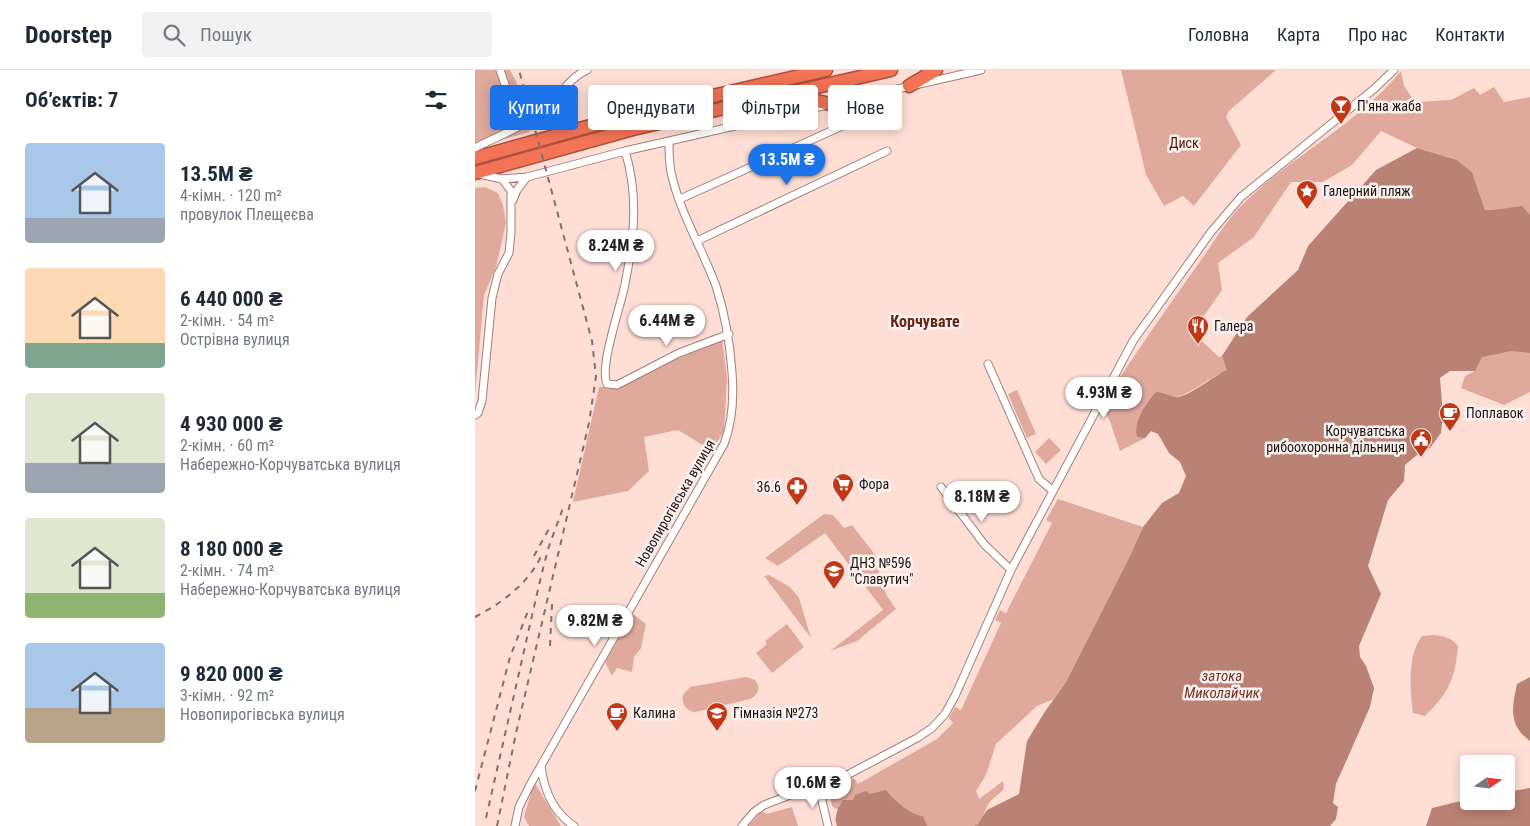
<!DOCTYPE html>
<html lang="uk">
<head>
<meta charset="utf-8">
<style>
	:root { --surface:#fff; --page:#f2f2f3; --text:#1f2937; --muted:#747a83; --line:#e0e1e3; --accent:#1a73e8 }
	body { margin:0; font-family:"Roboto Condensed",sans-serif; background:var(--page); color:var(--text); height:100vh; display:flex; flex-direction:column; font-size:19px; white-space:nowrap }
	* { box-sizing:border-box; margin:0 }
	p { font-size:16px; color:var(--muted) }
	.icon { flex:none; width:28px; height:28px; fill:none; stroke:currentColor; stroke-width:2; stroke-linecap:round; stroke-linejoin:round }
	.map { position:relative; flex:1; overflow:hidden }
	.drawer { display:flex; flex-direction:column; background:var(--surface); width:475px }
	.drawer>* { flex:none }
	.hud { position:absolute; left:15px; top:15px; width:475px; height:45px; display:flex; gap:10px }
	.needle { width:32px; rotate:76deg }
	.controls { position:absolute; left:985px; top:685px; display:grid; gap:10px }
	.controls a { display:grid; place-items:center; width:55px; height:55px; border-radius:5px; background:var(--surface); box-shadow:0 2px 12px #0003; font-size:25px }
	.price { position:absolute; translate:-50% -42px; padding:0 11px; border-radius:18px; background:#fff; color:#222; font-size:16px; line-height:32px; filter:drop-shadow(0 1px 2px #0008) }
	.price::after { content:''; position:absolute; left:50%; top:30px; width:15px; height:11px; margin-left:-8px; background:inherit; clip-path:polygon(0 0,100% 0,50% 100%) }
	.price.active { background:var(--accent); color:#fff }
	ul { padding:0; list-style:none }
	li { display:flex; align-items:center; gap:15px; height:125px; padding:0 25px }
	li span { display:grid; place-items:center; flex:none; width:140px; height:100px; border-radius:5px; color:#555 }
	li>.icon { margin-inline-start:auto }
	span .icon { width:60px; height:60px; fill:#fffc; stroke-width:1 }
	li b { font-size:21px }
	h2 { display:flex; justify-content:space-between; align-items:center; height:60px; padding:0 25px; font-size:21px }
	.tag { padding:0 18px; border-radius:5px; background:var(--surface); box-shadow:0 2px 12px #0003; font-size:18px; line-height:45px }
	.tag.active { background:var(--accent); color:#fff }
	header { display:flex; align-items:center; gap:30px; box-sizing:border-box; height:70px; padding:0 25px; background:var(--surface); border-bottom:1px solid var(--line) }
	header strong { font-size:24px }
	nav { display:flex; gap:28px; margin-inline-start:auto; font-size:18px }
	.search { width:350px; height:45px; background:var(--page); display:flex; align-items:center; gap:12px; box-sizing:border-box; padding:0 18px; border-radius:5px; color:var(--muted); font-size:19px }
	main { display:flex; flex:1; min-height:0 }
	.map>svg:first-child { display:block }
	.green { fill:#dfa99c }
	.water { fill:#b98274 }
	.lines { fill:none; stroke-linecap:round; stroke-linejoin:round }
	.street-casing { stroke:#a37e75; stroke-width:9 }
	.highway-casing { stroke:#a9513d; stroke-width:15 }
	.street { stroke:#fff; stroke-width:7 }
	.highway { stroke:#f37356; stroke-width:12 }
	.rail { stroke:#846e69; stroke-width:2; stroke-dasharray:6 6; stroke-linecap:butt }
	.labels { text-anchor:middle; stroke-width:5; stroke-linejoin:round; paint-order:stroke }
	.poi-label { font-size:14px; fill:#20130f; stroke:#faf2f0; text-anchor:start }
	.park-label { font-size:14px; fill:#561203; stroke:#faf2f0 }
	.street-label { font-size:14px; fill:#20130f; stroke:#faf2f0 }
	.water-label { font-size:15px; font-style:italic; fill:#742f1f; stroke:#faf2f0 }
	.quarter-label { font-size:16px; font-weight:bold; fill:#692616; stroke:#faf2f0 }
</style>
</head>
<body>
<header>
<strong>Doorstep</strong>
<div class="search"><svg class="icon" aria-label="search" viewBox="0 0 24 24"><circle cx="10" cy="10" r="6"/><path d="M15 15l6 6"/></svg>Пошук</div>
<nav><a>Головна</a><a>Карта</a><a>Про нас</a><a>Контакти</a></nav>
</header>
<main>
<section class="drawer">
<h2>Об’єктів: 7<svg class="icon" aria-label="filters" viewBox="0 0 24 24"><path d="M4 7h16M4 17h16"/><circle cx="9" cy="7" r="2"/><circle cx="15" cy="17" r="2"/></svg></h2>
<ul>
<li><span style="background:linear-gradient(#a9c7e8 75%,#9aa5b1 0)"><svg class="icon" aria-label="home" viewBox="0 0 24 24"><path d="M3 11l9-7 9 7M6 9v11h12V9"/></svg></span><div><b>13.5M ₴</b><p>4-кімн. · 120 m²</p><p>провулок Плещеєва</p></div></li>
<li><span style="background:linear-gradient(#ffd9b3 75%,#7fa58c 0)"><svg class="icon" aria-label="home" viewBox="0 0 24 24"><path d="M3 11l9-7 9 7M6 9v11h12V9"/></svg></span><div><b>6 440 000 ₴</b><p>2-кімн. · 54 m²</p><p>Острівна вулиця</p></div></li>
<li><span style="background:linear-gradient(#dfe7d0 70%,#9aa5b1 0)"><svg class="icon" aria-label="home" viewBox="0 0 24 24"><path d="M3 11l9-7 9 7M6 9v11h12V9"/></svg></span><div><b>4 930 000 ₴</b><p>2-кімн. · 60 m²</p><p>Набережно-Корчуватська вулиця</p></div></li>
<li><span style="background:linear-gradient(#dfe7d0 75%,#8fb573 0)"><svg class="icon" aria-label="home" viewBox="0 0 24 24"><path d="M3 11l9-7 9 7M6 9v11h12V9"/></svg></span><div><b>8 180 000 ₴</b><p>2-кімн. · 74 m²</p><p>Набережно-Корчуватська вулиця</p></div></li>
<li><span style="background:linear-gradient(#a9c7e8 65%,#b9a48a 0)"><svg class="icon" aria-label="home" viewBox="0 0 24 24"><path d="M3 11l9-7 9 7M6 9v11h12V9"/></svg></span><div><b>9 820 000 ₴</b><p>3-кімн. · 92 m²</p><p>Новопирогівська вулиця</p></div></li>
</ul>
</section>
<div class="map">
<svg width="1055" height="756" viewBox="0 0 1055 756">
	<rect width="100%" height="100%" fill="#ffded6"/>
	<path class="green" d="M0 0H35L41 11 55 62 0 77Z
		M646 0H801L754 41 751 47 766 75 719 136 708 126 689 136 671 105Z
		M926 1 929 16 940 32 976 30 999 18 1005 25 1019 17 1029 32 1055 27V198L1015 141 1010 140 997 102 982 90 942 78 906 61 877 95 848 112H816L779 167 743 193 747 220 731 243 715 260 744 287 747 286 753 300C734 307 720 322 701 327L679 362 676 361 670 368 645 381 636 354 627 334C659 286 691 239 724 193 739 172 753 147 772 130 820 84 884 53 926 1Z
		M10 117 23 123 28 135 31 153 21 197 9 225 0 324V118Z
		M247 269 252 308 249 362 236 380 203 360 169 367 174 401 153 421 98 432 124 317H138Z
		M1055 272V322L1029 335 986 318 990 306 1000 301 998 275Z
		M542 320 561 364 552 368 533 324Z
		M574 368 586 380 571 394 560 382Z
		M583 429 668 457 654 488 591 612 579 629 562 636 521 674 511 705 501 721 504 729 528 711 529 719C525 723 518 728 514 733 509 740 509 752 499 756H362L360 750 363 740 357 736 354 721 379 708 383 714 462 669 478 653 474 648 480 637 486 640 526 553 520 550 525 540 531 543 577 453 571 450Z
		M349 444 358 445 369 458 377 455 408 495 403 504 412 526 421 539 382 571 355 581 408 540 350 463 303 496 290 488Z
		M294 505 315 517 324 528 336 568 289 506Z
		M158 544 171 554 166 578 159 587 157 602 142 598 137 606 130 592Z
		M312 554 329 577 297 603 281 583 292 574 290 571Z
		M959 565C969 566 977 568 983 576 980 609 974 623 950 646L938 643C935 620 932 585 947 566Z
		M271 607 280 610C286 618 283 625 275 629L220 642C211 641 206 634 208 625L215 617Z
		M59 712 86 756H54L49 747Z
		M317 737 323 756H273L287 741 292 744Z"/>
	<path class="water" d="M942 78 982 90 997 102 1010 140C1016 141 1038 137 1047 136L1055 145V283L1036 281 1007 287 1000 301H975L965 308 968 345 966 363 955 378 942 385 930 395 929 411 913 430 893 496 906 524 884 576 885 587 891 596 899 618 895 637 861 714 858 733 863 737 861 749 855 756H499L503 754 512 740 544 724 552 671 569 643 591 612 654 488 668 457 687 433 704 423 711 406 705 392 694 383 683 364 676 361 670 368 662 367C658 351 671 334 681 322 688 322 693 326 700 327 713 328 738 306 752 300L747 286 772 247 823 200 833 176 901 100Z
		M1055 607V671C1033 655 1037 637 1042 614Z
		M1055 718V756H951L957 738 994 729V731H1031V722Z
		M411 720C419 730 435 745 448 746L452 756H362C359 746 363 738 368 730H378L380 725 391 721 395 724Z"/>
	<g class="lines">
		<g class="street-casing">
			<path id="street" d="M25 0 38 37 41 58
				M0 78C21 67 45 58 65 44 83 31 91 9 112 0
				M150 81C164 125 159 169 150 214 146 236 124 296 132 314L142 315 204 283 254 264
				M4 104 27 109 52 107 150 81 506 0
				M205 129 396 43
				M38 130 42 120 52 107
				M222 171 412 81
				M513 294 564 409 578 421
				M0 345 3 343 7 331 17 228 23 204 34 183 36 162V121L27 109
				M466 417 509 474 536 500
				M66 696C69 721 78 742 99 756
				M344 718 353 756
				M40 756 44 737 55 715 249 374C258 351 259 327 257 302 255 273 250 244 241 216 227 178 204 141 196 102 194 92 194 81 194 71
				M267 756 279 742 289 735 315 725 359 712 442 668 457 658 470 644 480 626 536 500 658 271 736 162 766 127 899 19 919 0"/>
		</g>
		<g class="highway-casing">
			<path id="highway" d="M434 16 461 0
				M315 25 355 34
				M0 88 155 45 351 0
				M0 103 158 59 416 0"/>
		</g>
		<use href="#street" class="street"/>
		<use href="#highway" class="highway"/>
		<path class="rail" d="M59 486 76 455
			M0 547C28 532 55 513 68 482
			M75 576 77 534
			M0 721 35 587 53 541
			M11 748 64 515 73 479 88 438
			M22 756 41 663 114 353 121 306 117 271 44 0"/>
	</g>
	<defs>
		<g id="bar-pin" transform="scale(1.125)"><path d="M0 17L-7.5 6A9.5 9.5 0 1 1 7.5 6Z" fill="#c23816" stroke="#faf2f0"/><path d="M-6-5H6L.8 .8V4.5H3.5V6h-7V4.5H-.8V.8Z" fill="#fff"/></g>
		<g id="sight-pin" transform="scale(1.125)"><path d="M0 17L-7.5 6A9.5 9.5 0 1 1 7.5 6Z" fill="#c23816" stroke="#faf2f0"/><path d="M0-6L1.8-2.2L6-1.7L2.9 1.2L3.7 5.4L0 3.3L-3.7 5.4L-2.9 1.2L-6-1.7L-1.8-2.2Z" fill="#fff"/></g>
		<g id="restaurant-pin" transform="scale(1.125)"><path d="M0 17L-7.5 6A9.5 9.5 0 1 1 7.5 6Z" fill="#c23816" stroke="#faf2f0"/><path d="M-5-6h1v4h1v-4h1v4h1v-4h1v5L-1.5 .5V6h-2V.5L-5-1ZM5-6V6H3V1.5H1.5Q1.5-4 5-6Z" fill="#fff"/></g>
		<g id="cafe-pin" transform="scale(1.125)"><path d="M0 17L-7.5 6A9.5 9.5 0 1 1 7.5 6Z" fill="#c23816" stroke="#faf2f0"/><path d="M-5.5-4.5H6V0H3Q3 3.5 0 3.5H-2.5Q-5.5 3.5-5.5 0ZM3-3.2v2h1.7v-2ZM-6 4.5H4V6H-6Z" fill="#fff"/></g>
		<g id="civic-pin" transform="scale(1.125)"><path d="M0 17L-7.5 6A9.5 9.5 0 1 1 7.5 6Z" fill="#c23816" stroke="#faf2f0"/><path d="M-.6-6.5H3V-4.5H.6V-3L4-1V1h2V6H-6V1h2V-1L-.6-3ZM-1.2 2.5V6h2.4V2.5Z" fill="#fff"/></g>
		<g id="supermarket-pin" transform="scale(1.125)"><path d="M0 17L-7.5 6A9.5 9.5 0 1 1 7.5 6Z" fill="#c23816" stroke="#faf2f0"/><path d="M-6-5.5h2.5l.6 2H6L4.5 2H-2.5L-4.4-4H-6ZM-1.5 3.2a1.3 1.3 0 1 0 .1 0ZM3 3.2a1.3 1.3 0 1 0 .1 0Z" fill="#fff"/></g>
		<g id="pharmacy-pin" transform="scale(1.125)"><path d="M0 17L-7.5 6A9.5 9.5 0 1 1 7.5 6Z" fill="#c23816" stroke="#faf2f0"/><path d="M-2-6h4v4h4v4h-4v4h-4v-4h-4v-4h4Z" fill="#fff"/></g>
		<g id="school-pin" transform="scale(1.125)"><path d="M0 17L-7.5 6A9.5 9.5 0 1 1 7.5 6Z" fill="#c23816" stroke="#faf2f0"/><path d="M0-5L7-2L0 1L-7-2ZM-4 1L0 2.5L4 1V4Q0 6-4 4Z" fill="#fff"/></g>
	</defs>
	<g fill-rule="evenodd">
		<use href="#bar-pin" x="866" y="36"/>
		<use href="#sight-pin" x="832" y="121"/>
		<use href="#restaurant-pin" x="723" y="256"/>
		<use href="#cafe-pin" x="975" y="343"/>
		<use href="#civic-pin" x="946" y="369"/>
		<use href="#supermarket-pin" x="368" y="414"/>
		<use href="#pharmacy-pin" x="322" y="417"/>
		<use href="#school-pin" x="359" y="501"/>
		<use href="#cafe-pin" x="142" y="643"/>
		<use href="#school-pin" x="242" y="643"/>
	</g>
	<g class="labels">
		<g class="poi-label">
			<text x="882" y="41">П'яна жаба</text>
			<text x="848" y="126">Галерний пляж</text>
			<text x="739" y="261">Галера</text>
			<text x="991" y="348">Поплавок</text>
			<text x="930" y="366" text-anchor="end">Корчуватська<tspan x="930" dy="16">рибоохоронна дільниця</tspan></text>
			<text x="384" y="419">Фора</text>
			<text x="306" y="422" text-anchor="end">36.6</text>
			<text x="375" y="498">ДНЗ №596<tspan x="375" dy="16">"Славутич"</tspan></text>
			<text x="158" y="648">Калина</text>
			<text x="258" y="648">Гімназія №273</text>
		</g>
		<g class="park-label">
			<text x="709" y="78">Диск</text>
		</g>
		<g class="street-label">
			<text transform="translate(200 433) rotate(-60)" y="5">Новопирогівська вулиця</text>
		</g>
		<g class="water-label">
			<text x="747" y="611">затока<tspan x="747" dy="17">Миколайчик</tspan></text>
		</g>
		<g class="quarter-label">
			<text x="450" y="257">Корчувате</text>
		</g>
	</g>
</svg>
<div class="controls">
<a><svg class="needle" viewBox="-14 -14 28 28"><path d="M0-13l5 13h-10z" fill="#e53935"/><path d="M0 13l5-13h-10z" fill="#747a83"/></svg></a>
</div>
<b class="price active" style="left:312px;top:116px">13.5M ₴</b>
<b class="price" style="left:141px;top:202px">8.24M ₴</b>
<b class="price" style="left:192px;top:277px">6.44M ₴</b>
<b class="price" style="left:629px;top:349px">4.93M ₴</b>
<b class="price" style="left:507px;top:453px">8.18M ₴</b>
<b class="price" style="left:120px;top:577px">9.82M ₴</b>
<b class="price" style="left:338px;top:739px">10.6M ₴</b>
<div class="hud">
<a class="tag active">Купити</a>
<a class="tag">Орендувати</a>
<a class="tag">Фільтри</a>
<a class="tag">Нове</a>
</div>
</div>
</main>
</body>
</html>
